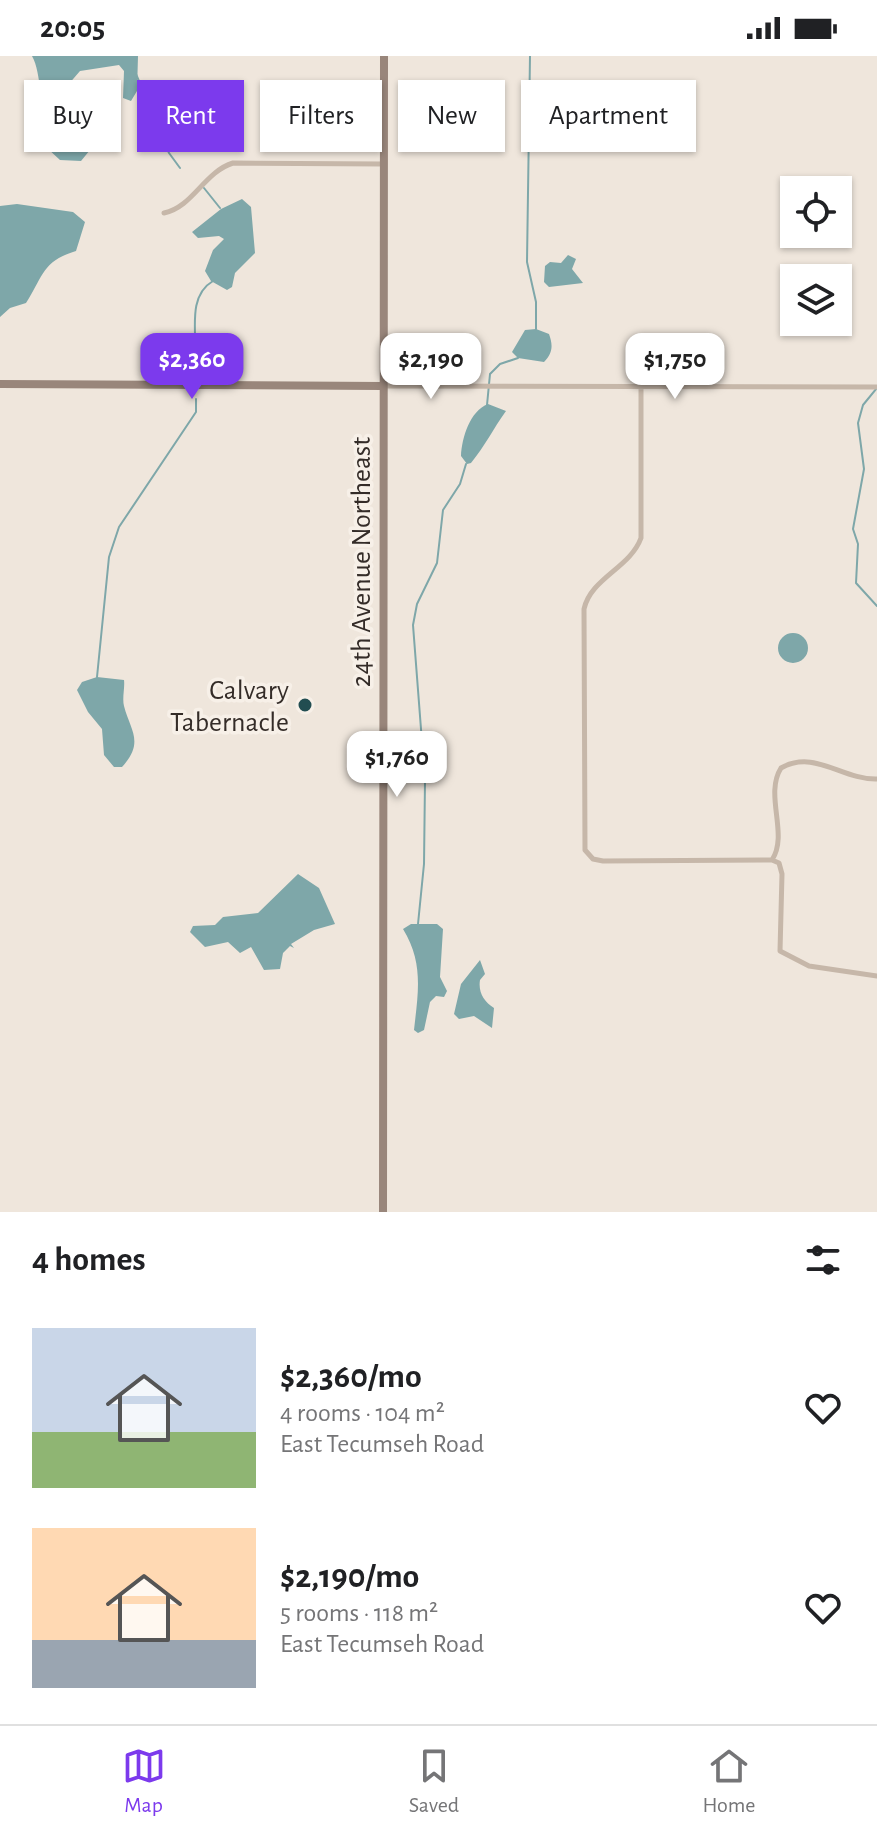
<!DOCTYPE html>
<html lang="en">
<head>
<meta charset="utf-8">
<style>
	:root { --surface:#fff; --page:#f6f6f6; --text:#202124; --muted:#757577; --line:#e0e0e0; --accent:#7c3aed }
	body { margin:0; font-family:"Alegreya Sans",sans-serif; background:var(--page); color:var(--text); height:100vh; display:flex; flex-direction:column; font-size:30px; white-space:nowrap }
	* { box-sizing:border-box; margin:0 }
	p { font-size:26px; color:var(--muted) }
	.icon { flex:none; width:44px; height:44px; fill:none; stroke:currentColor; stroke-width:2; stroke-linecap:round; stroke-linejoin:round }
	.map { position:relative; height:1156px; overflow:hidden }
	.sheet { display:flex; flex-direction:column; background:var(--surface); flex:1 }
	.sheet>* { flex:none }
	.top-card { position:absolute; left:24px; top:24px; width:830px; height:72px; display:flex; gap:16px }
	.fabs { position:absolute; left:780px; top:120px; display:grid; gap:16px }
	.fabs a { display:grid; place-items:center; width:72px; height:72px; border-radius:0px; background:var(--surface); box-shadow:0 2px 6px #0004; font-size:40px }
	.price { position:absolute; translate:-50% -68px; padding:0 18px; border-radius:16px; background:#fff; color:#222; font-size:26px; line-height:52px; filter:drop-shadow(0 2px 4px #0008) }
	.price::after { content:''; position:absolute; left:50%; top:48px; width:24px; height:18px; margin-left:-12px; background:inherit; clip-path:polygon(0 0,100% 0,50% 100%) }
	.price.active { background:var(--accent); color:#fff }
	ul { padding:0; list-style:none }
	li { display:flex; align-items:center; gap:24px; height:200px; padding:0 32px }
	li span { display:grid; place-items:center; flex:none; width:224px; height:160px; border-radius:0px; color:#555 }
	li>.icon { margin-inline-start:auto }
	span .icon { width:96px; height:96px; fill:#fffc; stroke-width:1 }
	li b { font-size:34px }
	h2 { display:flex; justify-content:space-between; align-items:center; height:96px; padding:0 32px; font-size:34px }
	.tag { padding:0 28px; border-radius:0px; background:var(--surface); box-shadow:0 2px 6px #0004; font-size:28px; line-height:72px }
	.tag.active { background:var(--accent); color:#fff }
	.status { display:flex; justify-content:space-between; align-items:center; height:56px; padding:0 40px; background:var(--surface); direction:ltr }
	.status svg { height:22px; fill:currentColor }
	.tab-bar { display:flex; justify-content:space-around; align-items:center; height:112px; border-top:2px solid var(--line); background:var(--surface); font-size:22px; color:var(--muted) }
	.tab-bar a { display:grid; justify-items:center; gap:4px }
	.tab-bar .active { color:var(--accent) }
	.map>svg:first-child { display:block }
	.water { fill:#7ea7a9 }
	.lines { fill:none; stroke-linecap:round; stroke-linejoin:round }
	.stream { stroke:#7ea7a9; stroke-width:2 }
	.street { stroke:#c6b7a9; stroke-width:5 }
	.secondary { stroke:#99867b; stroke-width:8 }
	.poi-dot { fill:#224d51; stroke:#f7f0e8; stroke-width:3 }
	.labels { text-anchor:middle; stroke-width:7; stroke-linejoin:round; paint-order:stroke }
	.street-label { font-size:28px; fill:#342c28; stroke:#f7f0e8 }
	.poi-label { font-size:28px; fill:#342c28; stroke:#f7f0e8; text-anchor:end }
</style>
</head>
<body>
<div class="status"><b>20:05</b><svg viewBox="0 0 49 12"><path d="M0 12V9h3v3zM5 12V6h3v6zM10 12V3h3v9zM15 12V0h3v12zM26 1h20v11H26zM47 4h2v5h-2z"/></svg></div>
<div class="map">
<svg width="877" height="1156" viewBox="0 0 877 1156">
	<rect width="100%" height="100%" fill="#efe6dc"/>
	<path class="water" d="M32 0H138L137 35 131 45 123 42 124 15 119 9 80 15 61 37 67 58 63 65 49 64C39 56 42 17 32 0Z
		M78 66 96 73 99 83 81 105 60 104 47 92C49 74 63 70 78 66Z
		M242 143 251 151 255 197 235 217 232 231 227 234 211 225 205 215 213 194 224 183 219 180 198 182 192 176 221 153Z
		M17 148 73 156 85 166 76 195C42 205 43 221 26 247L10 252 0 261V150Z
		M568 199 576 203 572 213 583 227 549 231 544 226 545 210 550 206 561 207Z
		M536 273 549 278C553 289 553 297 544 306L518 302 512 296 525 274Z
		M488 348 506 355C493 373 485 390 471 407L467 408 461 400C462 381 470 355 488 348Z
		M778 592a15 15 0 1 1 30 0a15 15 0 1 1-30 0Z
		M97 621 124 624C125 632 122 642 124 650 130 674 145 686 122 711H114L104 699 102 673 88 656 77 634 82 626Z
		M298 818 319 832 335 868 314 874 291 888 294 892 290 890 283 897 280 913 264 914 251 891 240 897 228 886 205 891 190 876 193 870 215 869 223 861 258 857Z
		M411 868H437L443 873 440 921 447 935 444 941 436 940 430 946 424 974 418 977 414 974C418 937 424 907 403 873Z
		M480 904 485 918 480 924C478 936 484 946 494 952L492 972 474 960 459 963 454 958 461 928Z"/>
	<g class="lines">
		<path class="stream" d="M530 0 527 206 536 246V273
			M136 18 169 97 180 112
			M204 132 220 152
			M193 320C202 291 182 243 213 225
			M877 332 863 349 858 367 864 413 853 473 858 488 856 527 877 550
			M487 349 490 318 500 308 518 302
			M97 621 109 501 119 471 196 356V343
			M418 868 424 808 425 725 413 569 417 548 437 507 443 454 460 428 466 408"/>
		<path class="street" d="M164 157C193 151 204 116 233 107L384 108
			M384 330 877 331
			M641 331V482C630 512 591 522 584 553L585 794 593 803 603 805 772 804
			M877 723C842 724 815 693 781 712 764 739 789 778 772 804L779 807 782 818 780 895 809 910 877 920"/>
		<path class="secondary" d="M0 328 383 330
			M383 1156 384 0"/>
	</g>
	<circle class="poi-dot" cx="305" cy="649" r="8"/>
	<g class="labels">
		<g class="street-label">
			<text transform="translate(360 506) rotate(-90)" y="10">24th Avenue Northeast</text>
		</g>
		<g class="poi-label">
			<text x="289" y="643">Calvary<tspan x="289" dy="32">Tabernacle</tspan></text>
		</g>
	</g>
</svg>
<div class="fabs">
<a><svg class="icon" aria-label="locate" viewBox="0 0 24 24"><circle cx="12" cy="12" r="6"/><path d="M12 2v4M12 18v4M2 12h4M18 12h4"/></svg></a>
<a><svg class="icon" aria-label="layers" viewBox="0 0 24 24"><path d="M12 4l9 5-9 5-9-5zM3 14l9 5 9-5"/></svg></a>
</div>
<b class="price active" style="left:192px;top:345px">$2,360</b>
<b class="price" style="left:431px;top:345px">$2,190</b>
<b class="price" style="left:675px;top:345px">$1,750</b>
<b class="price" style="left:397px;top:743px">$1,760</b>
<div class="top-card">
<a class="tag">Buy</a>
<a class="tag active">Rent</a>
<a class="tag">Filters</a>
<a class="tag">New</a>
<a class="tag">Apartment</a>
</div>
</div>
<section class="sheet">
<h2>4 homes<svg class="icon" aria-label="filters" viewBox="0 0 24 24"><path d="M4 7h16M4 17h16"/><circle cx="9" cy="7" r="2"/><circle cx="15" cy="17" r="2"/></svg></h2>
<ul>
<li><span style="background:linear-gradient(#c9d6e8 65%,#8fb573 0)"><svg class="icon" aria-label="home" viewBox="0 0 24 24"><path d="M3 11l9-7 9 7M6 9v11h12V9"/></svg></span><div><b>$2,360/mo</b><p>4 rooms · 104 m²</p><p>East Tecumseh Road</p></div><svg class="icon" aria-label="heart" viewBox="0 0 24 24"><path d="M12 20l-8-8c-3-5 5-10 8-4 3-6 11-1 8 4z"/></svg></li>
<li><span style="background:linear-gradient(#ffd9b3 70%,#9aa5b1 0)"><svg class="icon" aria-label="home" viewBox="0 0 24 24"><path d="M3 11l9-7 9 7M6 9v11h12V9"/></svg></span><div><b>$2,190/mo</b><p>5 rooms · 118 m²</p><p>East Tecumseh Road</p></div><svg class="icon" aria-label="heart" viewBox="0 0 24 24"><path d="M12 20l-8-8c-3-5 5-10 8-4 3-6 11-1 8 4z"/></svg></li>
</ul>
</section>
<nav class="tab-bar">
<a class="active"><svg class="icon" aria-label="map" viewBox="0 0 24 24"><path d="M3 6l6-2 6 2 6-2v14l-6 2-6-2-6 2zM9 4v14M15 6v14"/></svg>Map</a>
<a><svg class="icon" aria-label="saved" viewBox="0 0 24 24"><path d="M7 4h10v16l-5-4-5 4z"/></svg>Saved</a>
<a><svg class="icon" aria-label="home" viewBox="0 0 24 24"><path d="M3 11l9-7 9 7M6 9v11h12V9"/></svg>Home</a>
</nav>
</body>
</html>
